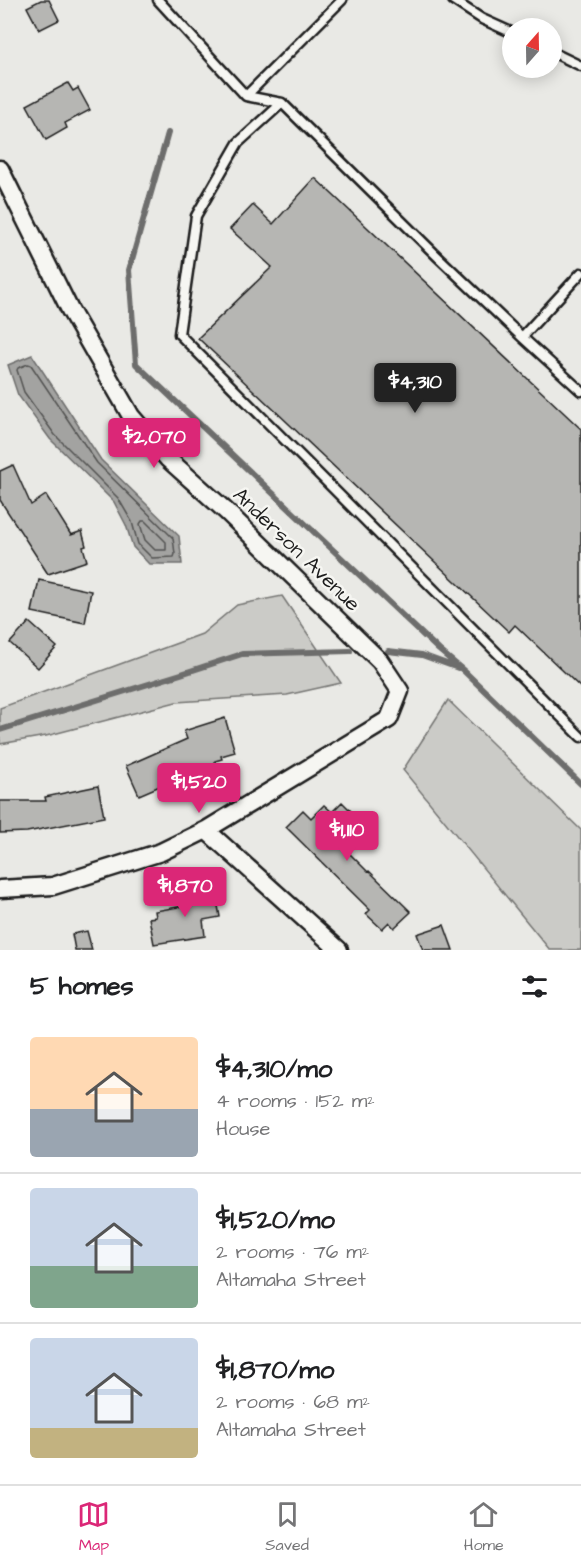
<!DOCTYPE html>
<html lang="en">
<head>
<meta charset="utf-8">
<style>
	:root { --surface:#fff; --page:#f2f2f2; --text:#202124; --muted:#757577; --line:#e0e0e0; --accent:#db2777 }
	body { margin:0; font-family:"Architects Daughter",sans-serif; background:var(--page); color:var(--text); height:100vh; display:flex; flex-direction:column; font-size:22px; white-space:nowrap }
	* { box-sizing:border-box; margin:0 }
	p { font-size:20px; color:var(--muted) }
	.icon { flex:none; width:33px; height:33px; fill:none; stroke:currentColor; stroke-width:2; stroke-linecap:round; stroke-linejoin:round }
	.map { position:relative; height:950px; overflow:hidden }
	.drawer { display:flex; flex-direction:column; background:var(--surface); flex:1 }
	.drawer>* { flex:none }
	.needle { width:39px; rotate:20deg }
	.buttons { position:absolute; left:502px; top:18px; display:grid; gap:12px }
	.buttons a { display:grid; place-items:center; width:60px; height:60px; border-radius:50%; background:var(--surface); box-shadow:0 3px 15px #0003; font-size:30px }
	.price { position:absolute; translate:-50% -51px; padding:0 14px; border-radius:6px; background:var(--accent); color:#fff; font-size:20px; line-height:39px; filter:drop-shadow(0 2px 3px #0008) }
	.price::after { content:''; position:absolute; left:50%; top:36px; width:18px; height:14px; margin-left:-9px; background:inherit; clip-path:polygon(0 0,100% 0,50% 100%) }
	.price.current { background:#222; color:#fff }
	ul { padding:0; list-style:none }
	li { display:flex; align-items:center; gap:18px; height:150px; padding:0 30px }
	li+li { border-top:2px solid var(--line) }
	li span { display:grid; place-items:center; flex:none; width:168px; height:120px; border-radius:6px; color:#555 }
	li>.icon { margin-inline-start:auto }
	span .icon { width:72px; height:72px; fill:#fffc; stroke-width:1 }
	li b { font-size:26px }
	h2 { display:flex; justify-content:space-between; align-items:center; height:72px; padding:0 30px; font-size:26px }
	.menu { display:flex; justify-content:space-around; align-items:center; height:84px; border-top:2px solid var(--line); background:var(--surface); font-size:16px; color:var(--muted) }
	.menu a { display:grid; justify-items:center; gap:3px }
	.menu .current { color:var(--accent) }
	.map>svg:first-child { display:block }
	.green { fill:#cbcbc7; stroke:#747472; stroke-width:1.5 }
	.water { fill:#a3a3a1; stroke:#6d6d6c; stroke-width:1.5 }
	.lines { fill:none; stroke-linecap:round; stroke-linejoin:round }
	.shore { stroke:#525251; stroke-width:1.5 }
	.stream { stroke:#6d6d6c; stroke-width:6 }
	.building { fill:#b6b6b3; stroke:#1c1c1c; stroke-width:1.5 }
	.service-casing { stroke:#1c1c1c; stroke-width:13 }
	.minor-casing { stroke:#1c1c1c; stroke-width:21 }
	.service { stroke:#f6f6f2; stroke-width:8 }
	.minor { stroke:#f6f6f2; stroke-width:16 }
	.labels { text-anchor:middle; stroke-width:5; stroke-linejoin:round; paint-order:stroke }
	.street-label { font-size:21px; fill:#1c1c1c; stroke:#f6f6f2 }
</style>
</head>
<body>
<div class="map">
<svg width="581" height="950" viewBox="0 0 581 950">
	<rect width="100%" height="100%" fill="#e9e9e5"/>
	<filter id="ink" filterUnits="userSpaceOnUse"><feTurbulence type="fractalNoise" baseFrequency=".0167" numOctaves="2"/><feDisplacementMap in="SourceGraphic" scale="12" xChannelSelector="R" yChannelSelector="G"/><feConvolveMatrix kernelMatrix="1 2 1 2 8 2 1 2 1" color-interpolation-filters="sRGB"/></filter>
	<g filter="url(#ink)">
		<path class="green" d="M282 596 341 683 287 695 176 702 46 736 0 744V708L202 634 237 605Z
			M448 700 581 830V950H550L403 770Z"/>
		<path class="water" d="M32 355 101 460 179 536 182 564H149L133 547 126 525 114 502 50 439 18 395 8 365Z"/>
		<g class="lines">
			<path class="shore" d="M28 364 31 365 97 463 173 538 175 554 174 557 152 558 138 544 132 522 118 498 55 435 24 392 17 370 18 368Z
				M142 521H145L166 542V550H155L145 540 140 524Z"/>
			<path class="stream" d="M168 133 129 270 136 364 439 650 464 671 581 784
				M388 651 422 655 458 668
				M0 730 181 674 242 654 350 651"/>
		</g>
		<path class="building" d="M41 0H49L59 20 39 30 27 7Z
			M68 83 73 91 78 88 90 110 65 123 67 128 46 140 27 105Z
			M315 178 581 429V688L515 625 509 632 198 338 272 267 230 229 253 205 273 224Z
			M13 465 31 505 46 495 71 535 82 531 86 546 83 547 87 561 48 574 0 500V471Z
			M39 580 91 591 85 623 32 612Z
			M29 622 57 647 38 668 10 643Z
			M225 718 235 752 221 756 222 759 215 761 216 765 183 776 139 795 126 766 187 739 184 731Z
			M98 786 104 817 27 832 0 833V801H46L45 797Z
			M342 802 358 818 336 840 368 872 369 871 411 912 394 928 389 922 382 929 366 914 370 910 286 827 303 810 311 818 324 805 332 812Z
			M215 889 220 917 203 920 205 936 154 944 149 918 156 917 155 911 183 906V904L191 903 189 893Z
			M444 925 453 950H423L417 934Z
			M87 931 92 950H75L72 934Z"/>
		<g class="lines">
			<g class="service-casing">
				<path id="service" d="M158 0 246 96 282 103 437 256 522 337 581 391
					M453 0 482 19 513 33
					M552 52 581 66
					M246 96 342 0
					M282 103 238 143 196 216 179 334 581 737
					M522 337 581 273"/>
			</g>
			<g class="minor-casing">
				<path id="minor" d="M0 169 70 310 131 416 168 459 227 512 380 661 400 691 389 719 206 830 161 852 53 886 0 889
					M206 830 339 950"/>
			</g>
			<use href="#service" class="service"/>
			<use href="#minor" class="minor"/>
		</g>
	</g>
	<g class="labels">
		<g class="street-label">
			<text transform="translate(297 549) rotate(44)" y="7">Anderson Avenue</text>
		</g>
	</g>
</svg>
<div class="buttons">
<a><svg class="needle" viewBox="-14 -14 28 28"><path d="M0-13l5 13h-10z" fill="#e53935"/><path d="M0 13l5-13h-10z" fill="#757577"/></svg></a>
</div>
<b class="price current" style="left:415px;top:414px">$4,310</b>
<b class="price" style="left:154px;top:469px">$2,070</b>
<b class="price" style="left:199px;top:814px">$1,520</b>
<b class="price" style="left:347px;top:862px">$1,110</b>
<b class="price" style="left:185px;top:918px">$1,870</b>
</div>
<section class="drawer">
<h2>5 homes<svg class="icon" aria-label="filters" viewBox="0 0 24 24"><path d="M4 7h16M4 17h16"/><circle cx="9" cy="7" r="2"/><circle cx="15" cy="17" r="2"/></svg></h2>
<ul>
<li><span style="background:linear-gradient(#ffd9b3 60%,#9aa5b1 0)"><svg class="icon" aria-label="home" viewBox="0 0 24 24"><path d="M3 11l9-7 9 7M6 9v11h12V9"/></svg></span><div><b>$4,310/mo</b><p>4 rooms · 152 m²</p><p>House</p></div></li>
<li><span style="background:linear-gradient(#c9d6e8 65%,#7fa58c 0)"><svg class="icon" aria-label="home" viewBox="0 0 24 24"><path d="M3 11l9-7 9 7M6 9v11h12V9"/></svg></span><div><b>$1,520/mo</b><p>2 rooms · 76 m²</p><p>Altamaha Street</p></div></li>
<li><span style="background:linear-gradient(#c9d6e8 75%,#c2b280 0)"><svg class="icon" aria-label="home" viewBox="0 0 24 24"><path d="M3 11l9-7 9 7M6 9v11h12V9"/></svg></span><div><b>$1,870/mo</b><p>2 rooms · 68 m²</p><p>Altamaha Street</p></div></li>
</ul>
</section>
<nav class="menu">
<a class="current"><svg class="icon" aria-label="map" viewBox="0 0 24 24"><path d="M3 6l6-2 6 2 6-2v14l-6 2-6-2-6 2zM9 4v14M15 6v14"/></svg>Map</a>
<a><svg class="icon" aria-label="saved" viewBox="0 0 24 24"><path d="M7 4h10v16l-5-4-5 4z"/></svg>Saved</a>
<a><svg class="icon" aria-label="home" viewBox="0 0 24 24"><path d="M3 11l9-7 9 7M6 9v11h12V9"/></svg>Home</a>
</nav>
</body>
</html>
